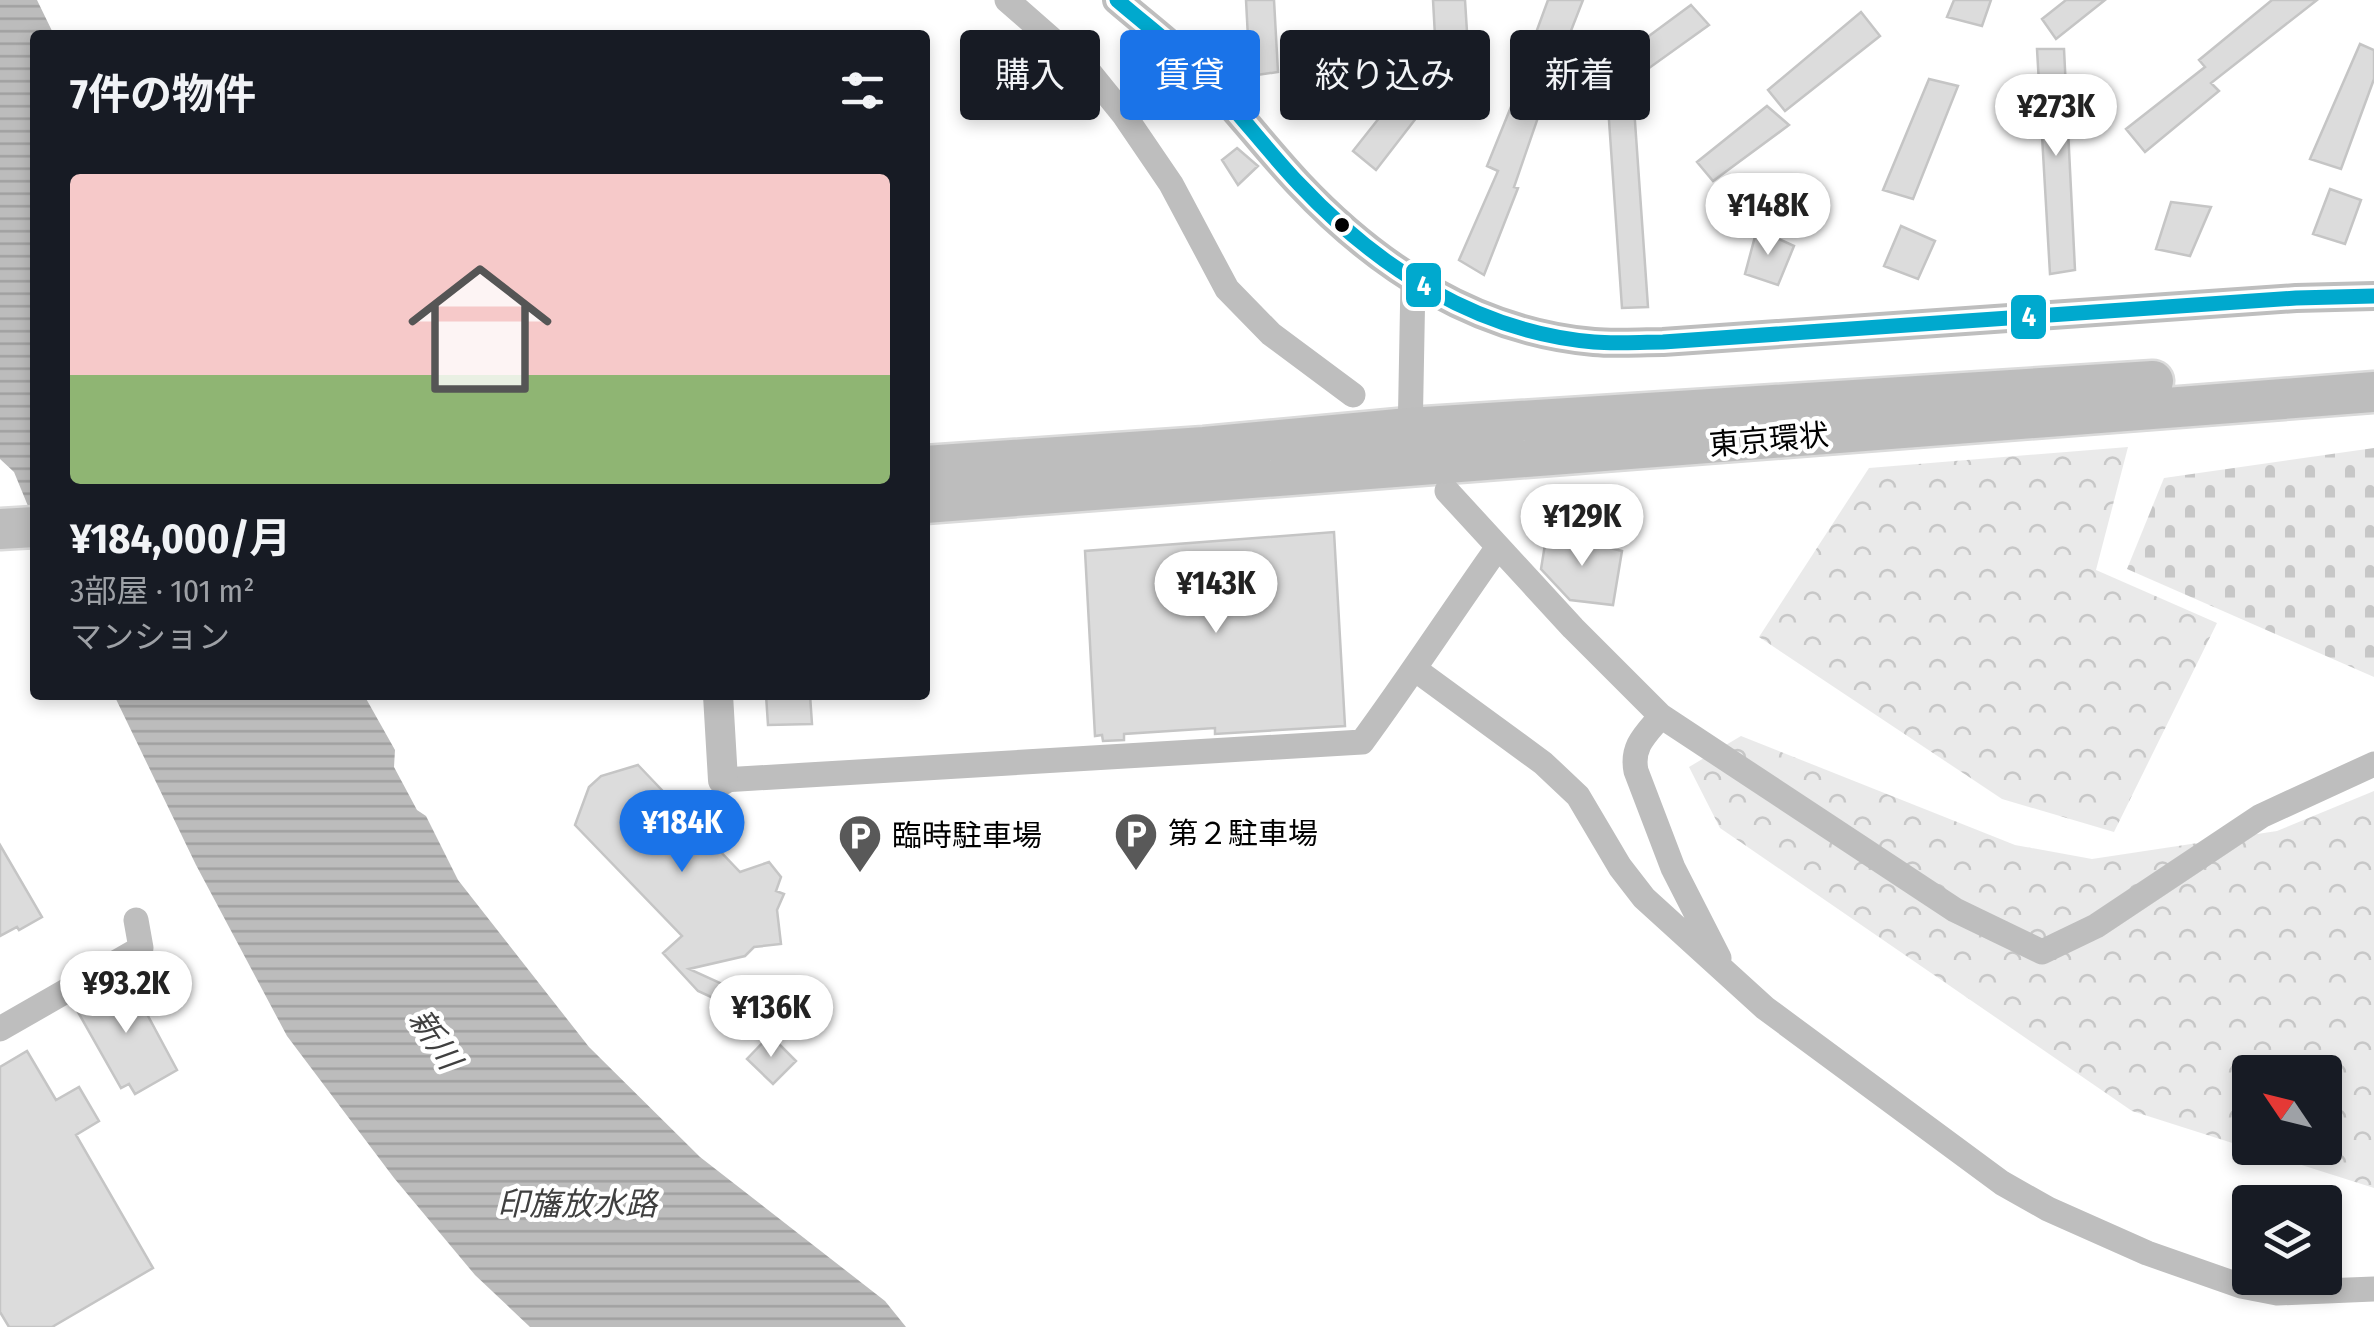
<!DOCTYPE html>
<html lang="ja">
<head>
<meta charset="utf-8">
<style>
	:root { --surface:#171b24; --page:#20242c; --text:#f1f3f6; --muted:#9ea1a6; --accent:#1a73e8 }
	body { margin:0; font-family:"Fira Sans Condensed","Noto Sans JP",sans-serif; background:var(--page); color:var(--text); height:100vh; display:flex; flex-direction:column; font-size:38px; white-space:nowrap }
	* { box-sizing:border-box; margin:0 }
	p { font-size:32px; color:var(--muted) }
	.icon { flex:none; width:55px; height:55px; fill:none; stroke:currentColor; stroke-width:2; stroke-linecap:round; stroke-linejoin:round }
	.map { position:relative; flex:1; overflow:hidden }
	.drawer { position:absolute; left:30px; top:30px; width:900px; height:670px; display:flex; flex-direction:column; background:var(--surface); border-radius:10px; box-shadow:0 5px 15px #0003 }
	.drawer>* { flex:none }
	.banner { position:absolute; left:960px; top:30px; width:950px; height:90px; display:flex; gap:20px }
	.needle { width:65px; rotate:305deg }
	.tools { position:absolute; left:2232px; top:1055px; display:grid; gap:20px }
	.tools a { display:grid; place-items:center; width:110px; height:110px; border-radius:10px; background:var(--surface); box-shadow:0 5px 15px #0003; font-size:50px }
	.price { position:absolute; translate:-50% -85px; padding:0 22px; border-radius:35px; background:#fff; color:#222; font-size:32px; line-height:65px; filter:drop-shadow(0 2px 5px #0008) }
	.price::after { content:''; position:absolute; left:50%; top:60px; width:30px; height:22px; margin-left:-15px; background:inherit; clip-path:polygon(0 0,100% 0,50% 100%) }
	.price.active { background:var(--accent); color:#fff }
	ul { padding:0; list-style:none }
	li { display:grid; align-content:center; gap:20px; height:530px; padding:0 40px }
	li span { display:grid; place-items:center; height:310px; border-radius:10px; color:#555 }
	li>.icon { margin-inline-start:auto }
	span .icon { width:180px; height:180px; fill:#fffc; stroke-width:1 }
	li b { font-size:42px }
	h2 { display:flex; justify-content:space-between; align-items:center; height:120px; padding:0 40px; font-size:42px }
	.chip { padding:0 35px; border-radius:10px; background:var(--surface); box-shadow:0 5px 15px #0003; font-size:35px; line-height:90px }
	.chip.active { background:var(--accent); color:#fff }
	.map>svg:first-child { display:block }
	.forest { fill:url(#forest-crowns); fill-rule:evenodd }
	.cemetery { fill:url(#cemetery-stones) }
	.water { fill:url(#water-rules) }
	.building { fill:#dcdcdc; stroke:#c5c5c5; stroke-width:2.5 }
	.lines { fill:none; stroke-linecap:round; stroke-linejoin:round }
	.trunk-casing { stroke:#dbdbdb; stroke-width:45 }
	.minor { stroke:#bebebe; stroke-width:25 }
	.tertiary { stroke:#bebebe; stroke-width:30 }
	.trunk { stroke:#bdbdbd; stroke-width:40 }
	.bus-1-casing { stroke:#fff; stroke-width:22 }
	.bus-1 { stroke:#00a9ce; stroke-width:15 }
	.bus-dot { fill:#000; stroke:#fff; stroke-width:4 }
	.labels { text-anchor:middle; stroke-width:9; stroke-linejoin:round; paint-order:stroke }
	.street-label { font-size:30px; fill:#000; stroke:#fff }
	.poi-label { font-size:30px; fill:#000; stroke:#fff; text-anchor:start }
	.water-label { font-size:32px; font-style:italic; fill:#404040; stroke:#fff }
	.line-badge { stroke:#fff; stroke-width:4 }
	.badge-label { font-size:28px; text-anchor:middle; font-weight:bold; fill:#fff }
</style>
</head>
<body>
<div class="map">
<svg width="2374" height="1327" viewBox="0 0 2374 1327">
	<defs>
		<pattern id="forest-crowns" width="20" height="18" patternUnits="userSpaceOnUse" patternTransform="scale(2.5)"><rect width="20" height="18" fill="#eaeaea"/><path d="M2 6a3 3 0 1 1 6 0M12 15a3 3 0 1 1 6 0" fill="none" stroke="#c7c7c7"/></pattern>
		<pattern id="cemetery-stones" width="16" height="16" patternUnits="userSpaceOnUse" patternTransform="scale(2.5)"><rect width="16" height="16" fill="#eaeaea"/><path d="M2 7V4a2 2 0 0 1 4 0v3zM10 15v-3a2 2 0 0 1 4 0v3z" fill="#c7c7c7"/></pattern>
		<pattern id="water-rules" width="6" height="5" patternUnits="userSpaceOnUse" patternTransform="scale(2.5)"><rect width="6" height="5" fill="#bcbcbc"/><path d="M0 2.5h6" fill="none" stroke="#a0a0a0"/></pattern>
	</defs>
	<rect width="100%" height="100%" fill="#fff"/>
	<path class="forest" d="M2128 447 2096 570 2217 623 2114 832 2002 799 1759 637 1869 468Z
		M1741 736 2015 845 2092 859 2277 831 2374 791V1188L2132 1111 1720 828 1689 767ZM2250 1072H2325V1148H2250Z"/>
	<path class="cemetery" d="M2374 448V677L2127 569 2164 478Z"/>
	<path class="water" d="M0 0H37L54 35H35V523L14 472 0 459Z
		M114 695H364L395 750 394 767 417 810 426 816 458 880 589 1047 700 1157 885 1301 906 1327H530L475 1275 394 1178 287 1036 196 865Z"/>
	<path class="building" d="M1246 0H1274L1278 72 1250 76Z
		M1433 0H1465L1467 32 1435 36Z
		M1548 0H1583L1567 41 1537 30Z
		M1954 0H1991L1982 26 1947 17Z
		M2066 0H2105L2056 39 2042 19Z
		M2272 0H2317L2211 83 2219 91 2145 152 2126 129 2205 67 2199 60Z
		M1691 5 1709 25 1638 76 1619 58Z
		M1861 12 1880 36 1785 111 1768 90Z
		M2360 44 2374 50V79L2341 169 2310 159Z
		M1437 45 1461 60 1376 170 1353 151Z
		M2037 49H2064L2075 270 2050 274Z
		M1606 77 1632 79 1648 307 1622 308Z
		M1929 79 1958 86 1913 199 1883 190Z
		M1517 92 1543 103 1514 187 1518 188 1484 275 1459 260 1498 171 1487 166Z
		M1767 106 1789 125 1713 181 1697 162Z
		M1237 148 1258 166 1238 185 1222 160Z
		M2330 189 2361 200 2345 244 2313 234Z
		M2171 202 2211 207 2190 256 2156 249Z
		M1901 226 1935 241 1918 279 1884 266Z
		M1757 229 1794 246 1778 285 1745 274Z
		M1334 532 1345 726 1215 734V728L1124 734V740L1103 741 1102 735 1095 736 1085 551Z
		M1547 532 1622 551 1613 605 1570 600 1541 569Z
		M766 695H810L812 724 768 725Z
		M638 765 740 872 769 862 781 877 776 891 784 894 777 910 781 944 754 947 745 956 689 969 729 987 722 1002 698 991 663 953 682 936 575 825 589 787 601 776Z
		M0 845 42 917 19 930 17 927 0 936Z
		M126 975 177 1070 135 1094 129 1084 121 1088 74 1005Z
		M770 1035 796 1061 773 1084 747 1059Z
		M27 1051 56 1100 79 1087 99 1121 76 1135 153 1268 52 1327H9L0 1312V1067Z"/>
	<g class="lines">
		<g class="trunk-casing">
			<path id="trunk" d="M925 466 1204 447 1409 428 2153 381
				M925 503 2374 392
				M0 529 35 527"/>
		</g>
		<path class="minor" d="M1007 0 1090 73 1124 115 1171 184 1227 289 1271 334 1353 395
			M1410 440 1413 280
			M1447 491 1573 628 1661 716 1955 910 2042 952 2096 926 2261 816 2374 764
			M1416 670 1543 763 1578 796 1620 867 1644 898 1765 1008 2002 1183 2048 1209 2147 1253 2241 1286 2277 1293 2374 1289
			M1661 716C1646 734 1631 746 1636 771L1673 868 1719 958
			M723 780 1362 742C1409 678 1452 612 1498 547
			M0 1029 141 948 136 920"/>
		<path class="tertiary" d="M1117 0C1146 25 1177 48 1203 75 1237 110 1266 149 1299 184 1378 268 1477 332 1594 342 1616 344 1640 342 1663 342L2296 298 2374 296
			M718 695 723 780"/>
		<use href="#trunk" class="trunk"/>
		<g class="bus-1-casing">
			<path id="bus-1" d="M1117 0C1146 25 1177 48 1203 75 1237 110 1266 149 1299 184 1378 268 1477 332 1594 342 1616 344 1640 342 1663 342L2296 298 2374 296"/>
		</g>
		<use href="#bus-1" class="bus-1"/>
	</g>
	<defs>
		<g id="parking-pin" transform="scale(2.25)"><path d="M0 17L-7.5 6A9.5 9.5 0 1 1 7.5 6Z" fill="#595959" stroke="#fff"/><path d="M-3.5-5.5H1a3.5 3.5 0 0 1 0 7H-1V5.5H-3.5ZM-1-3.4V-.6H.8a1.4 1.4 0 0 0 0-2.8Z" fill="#fff"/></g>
	</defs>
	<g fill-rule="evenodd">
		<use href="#parking-pin" x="1136" y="834"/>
		<use href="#parking-pin" x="860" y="836"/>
	</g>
	<circle class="bus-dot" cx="1342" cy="225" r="9"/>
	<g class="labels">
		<g class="street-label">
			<text transform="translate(1769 440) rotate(-5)" y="10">東京環状</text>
		</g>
		<g class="poi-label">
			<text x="1168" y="844">第２駐車場</text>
			<text x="892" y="846">臨時駐車場</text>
		</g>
		<g class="water-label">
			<text transform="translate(435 1039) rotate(56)" y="11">新川</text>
			<text x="577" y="1215">印旛放水路</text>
		</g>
	</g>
	<g class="line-badge">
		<rect x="1404" y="261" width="39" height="48" rx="10" fill="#00a9ce"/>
		<rect x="2009" y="293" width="39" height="48" rx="10" fill="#00a9ce"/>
	</g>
	<g class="badge-label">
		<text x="1424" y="295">4</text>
		<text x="2029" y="326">4</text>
	</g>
</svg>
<div class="tools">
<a><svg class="needle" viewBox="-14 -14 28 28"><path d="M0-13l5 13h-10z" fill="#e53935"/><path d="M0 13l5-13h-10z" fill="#9ea1a6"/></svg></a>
<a><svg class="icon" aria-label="layers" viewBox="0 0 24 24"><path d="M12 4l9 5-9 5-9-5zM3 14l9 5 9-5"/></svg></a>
</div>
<b class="price" style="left:2056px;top:159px">¥273K</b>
<b class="price" style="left:1768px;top:258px">¥148K</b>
<b class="price" style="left:1582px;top:569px">¥129K</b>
<b class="price" style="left:1216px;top:636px">¥143K</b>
<b class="price active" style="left:682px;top:875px">¥184K</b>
<b class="price" style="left:126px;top:1036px">¥93.2K</b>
<b class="price" style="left:771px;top:1060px">¥136K</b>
<div class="banner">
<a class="chip">購入</a>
<a class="chip active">賃貸</a>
<a class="chip">絞り込み</a>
<a class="chip">新着</a>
</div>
<section class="drawer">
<h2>7件の物件<svg class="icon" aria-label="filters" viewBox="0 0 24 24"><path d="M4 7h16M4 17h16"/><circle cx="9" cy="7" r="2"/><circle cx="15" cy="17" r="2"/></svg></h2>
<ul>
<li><span style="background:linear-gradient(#f6c9c9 65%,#8fb573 0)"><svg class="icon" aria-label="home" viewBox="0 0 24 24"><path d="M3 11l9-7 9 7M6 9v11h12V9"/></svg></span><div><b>¥184,000/月</b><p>3部屋 · 101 m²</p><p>マンション</p></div></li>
</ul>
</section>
</div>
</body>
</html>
